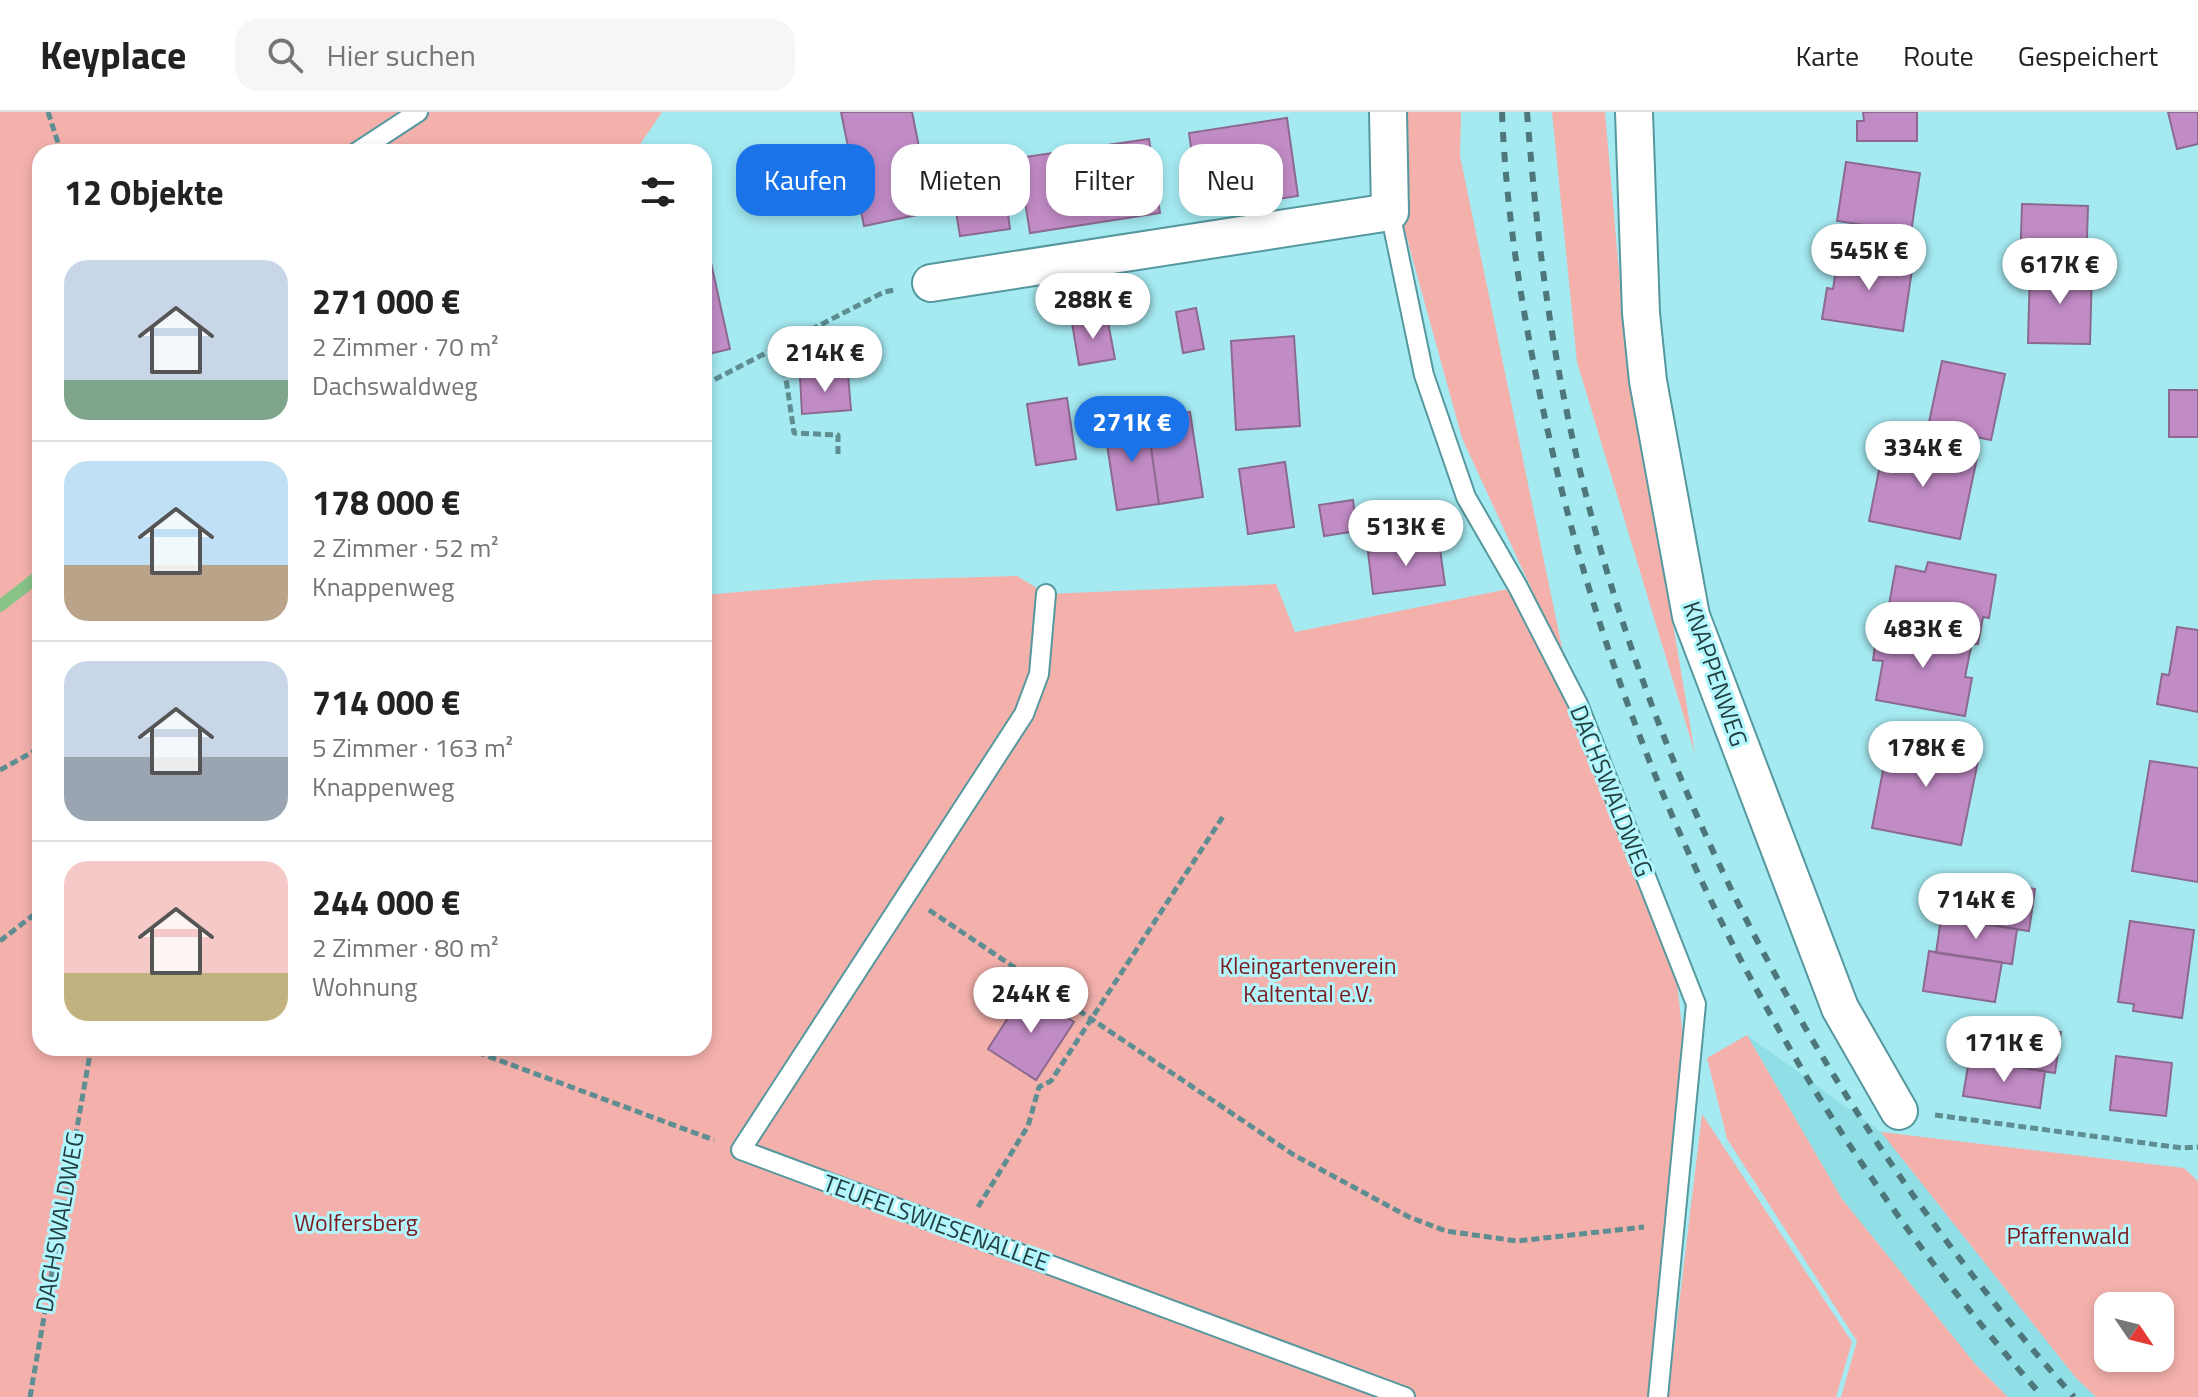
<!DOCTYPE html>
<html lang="de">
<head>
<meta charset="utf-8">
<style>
	:root { --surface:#fff; --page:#f6f6f6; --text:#222; --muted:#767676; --line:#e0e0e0; --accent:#1a73e8 }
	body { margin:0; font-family:"Titillium Web",sans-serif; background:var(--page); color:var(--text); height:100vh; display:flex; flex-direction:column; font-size:30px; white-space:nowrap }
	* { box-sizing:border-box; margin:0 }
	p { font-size:26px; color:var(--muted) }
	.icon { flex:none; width:44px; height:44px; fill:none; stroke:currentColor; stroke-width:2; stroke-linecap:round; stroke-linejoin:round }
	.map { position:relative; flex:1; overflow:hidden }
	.details { position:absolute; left:32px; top:32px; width:680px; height:912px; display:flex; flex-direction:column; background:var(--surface); border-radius:24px; box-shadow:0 4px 12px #0003 }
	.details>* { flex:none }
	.banner { position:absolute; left:736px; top:32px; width:760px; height:72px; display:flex; gap:16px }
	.needle { width:52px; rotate:125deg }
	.controls { position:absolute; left:2094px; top:1180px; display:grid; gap:16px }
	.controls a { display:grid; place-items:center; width:80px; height:80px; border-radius:16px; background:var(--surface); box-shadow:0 4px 12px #0003; font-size:40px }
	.price { position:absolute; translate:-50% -68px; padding:0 18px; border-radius:28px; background:#fff; color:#222; font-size:26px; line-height:52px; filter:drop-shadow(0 2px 4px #0008) }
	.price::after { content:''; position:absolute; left:50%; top:48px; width:24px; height:18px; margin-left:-12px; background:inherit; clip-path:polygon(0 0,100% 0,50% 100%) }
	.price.current { background:var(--accent); color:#fff }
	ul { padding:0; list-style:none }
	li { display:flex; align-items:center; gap:24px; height:200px; padding:0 32px }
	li+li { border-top:2px solid var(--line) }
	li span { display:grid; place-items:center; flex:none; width:224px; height:160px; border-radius:24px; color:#555 }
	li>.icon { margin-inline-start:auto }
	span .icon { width:96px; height:96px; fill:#fffc; stroke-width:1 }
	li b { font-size:34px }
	h2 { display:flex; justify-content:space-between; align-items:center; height:96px; padding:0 32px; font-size:34px }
	.tag { padding:0 28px; border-radius:24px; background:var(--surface); box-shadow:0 4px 12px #0003; font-size:28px; line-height:72px }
	.tag.current { background:var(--accent); color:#fff }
	header { display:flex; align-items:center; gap:48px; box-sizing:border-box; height:112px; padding:0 40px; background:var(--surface); border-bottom:2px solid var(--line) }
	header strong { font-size:38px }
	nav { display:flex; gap:44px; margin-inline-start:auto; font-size:28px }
	.search { width:560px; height:72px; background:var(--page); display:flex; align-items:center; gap:20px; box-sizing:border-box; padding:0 28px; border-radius:24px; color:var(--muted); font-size:30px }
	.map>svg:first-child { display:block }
	.built { fill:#90dfe7 }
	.green { fill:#f4b1ac; fill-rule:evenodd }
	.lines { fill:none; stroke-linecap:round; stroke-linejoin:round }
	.stream { stroke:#89c388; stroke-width:12 }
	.building { fill:#c18bc6; stroke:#8c6a8f; stroke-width:2 }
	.service-casing { stroke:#55989e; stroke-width:22 }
	.minor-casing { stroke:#55989e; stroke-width:40 }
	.path { stroke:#5e8e92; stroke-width:5; stroke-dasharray:8 4; stroke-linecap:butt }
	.service { stroke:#fff; stroke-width:18 }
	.minor { stroke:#fff; stroke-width:36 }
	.rail { stroke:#4d777a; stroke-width:6; stroke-dasharray:10 10; stroke-linecap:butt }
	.labels { text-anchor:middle; stroke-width:6; stroke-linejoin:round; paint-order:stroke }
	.street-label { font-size:24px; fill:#223f41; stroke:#b2f7fe }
	.park-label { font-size:24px; fill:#7d1b1f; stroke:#b2f7fe }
</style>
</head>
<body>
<header>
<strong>Keyplace</strong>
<div class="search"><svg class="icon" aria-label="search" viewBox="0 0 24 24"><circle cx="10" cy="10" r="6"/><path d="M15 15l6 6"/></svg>Hier suchen</div>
<nav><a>Karte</a><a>Route</a><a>Gespeichert</a></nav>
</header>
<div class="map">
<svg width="2198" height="1285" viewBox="0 0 2198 1285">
	<rect width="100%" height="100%" fill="#a5eaf1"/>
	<path class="built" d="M1747 923 1881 1020 2076 1266 2096 1285H2008L1976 1253 1842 1087Z"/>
	<path class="green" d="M0 0H662L635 40H40V936H704V483L876 468 1017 464 1047 482 1276 472 1295 520 1518 475 1578 592 1676 862 1683 924 1649 1285H0Z
		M1398 0H1461L1460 44 1565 550 1462 326 1398 94Z
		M1552 0H1605L1625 228 1695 642 1577 250Z
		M1747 923 1842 1087 1976 1253 2008 1285H1841L1857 1229 1727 1027 1707 946Z
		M1702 1002 1852 1230 1836 1285H1668Z
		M1881 1020 2184 1056 2198 1069V1285H2096L2076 1266ZM2108 1194H2160V1246H2108Z"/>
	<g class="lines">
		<path class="stream" d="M0 494 40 463"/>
	</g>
	<path class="building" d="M841 0H912L932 100 864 114Z
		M1863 0H1917V29H1857V9H1864Z
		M2168 0H2198V32L2177 37Z
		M1287 6 1298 84 1200 99 1189 21Z
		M1149 27 1160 101 1030 121 1018 46Z
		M1846 50 1920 61 1911 120 1837 109Z
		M1005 80 1010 117 960 124 954 87Z
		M2022 92 2088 94 2086 157 2020 156Z
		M704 119 730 237 704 243Z
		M1839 140 1913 151 1903 219 1822 207 1827 176 1833 177Z
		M2030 155 2092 157 2090 232 2028 231Z
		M1196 196 1204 237 1183 241 1176 200Z
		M1107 205 1115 247 1079 253 1072 211Z
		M1294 224 1300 314 1236 318 1231 229Z
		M1942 249 2005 262 1991 328 1928 315Z
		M848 262 851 298 802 302 800 265Z
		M2169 278H2198V325H2169Z
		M1067 286 1076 347 1036 353 1027 292Z
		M1190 300 1203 385 1159 392 1147 307Z
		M1147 307 1159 392 1117 398 1104 313Z
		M1885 328 1977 346 1960 427 1869 409Z
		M1285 350 1294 415 1248 422 1239 357Z
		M1353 388 1357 419 1324 424 1319 393Z
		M1439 430 1445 473 1373 482 1368 440Z
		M1928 450 1996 463 1989 506 1983 505 1978 532 1885 515 1896 454 1925 460Z
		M1878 513 1972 530 1965 565 1972 566 1965 604 1876 588 1883 549 1873 548Z
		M2177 515 2198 518V600L2157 592 2162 562 2169 563Z
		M1890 622 1980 639 1961 733 1872 716Z
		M2150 649 2198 656V770L2132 759Z
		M1959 765 2035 777 2029 819 1952 807Z
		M1941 806 2017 817 2012 852 1936 841Z
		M2130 809 2194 818 2182 906 2133 899 2134 892 2118 890Z
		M1929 839 2002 850 1995 890 1923 879Z
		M1026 878 1074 910 1036 968 988 937Z
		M1990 909 2061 920 2055 961 1984 950Z
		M2116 944 2172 951 2166 1004 2110 998Z
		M1969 948 2045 959 2040 996 1963 984Z"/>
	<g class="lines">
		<g class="service-casing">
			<path id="service" d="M357 40 418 0
				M1390 100 1424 263 1466 385 1518 475 1578 592 1696 892 1658 1285
				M1046 482 1039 562 1024 602 741 1038 1405 1285"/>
		</g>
		<g class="minor-casing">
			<path id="minor" d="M1634 0 1641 201 1648 269 1691 504 1840 896 1899 999
				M931 171 1390 100 1388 0"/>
		</g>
		<path class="path" d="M48 0 61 40
			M781 233 794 321 838 323V345
			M704 273 884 180 895 178
			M0 658 40 636
			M929 798 1294 1043 1409 1105 1446 1119 1517 1129 1644 1115
			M0 829 40 798
			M466 936 714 1028
			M1935 1003 2182 1036 2198 1035
			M978 1095 1028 1014 1039 975 1051 969 1224 703
			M30 1285 91 936"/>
		<use href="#service" class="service"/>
		<use href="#minor" class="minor"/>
		<path class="rail" d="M1502 0C1506 100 1522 199 1543 297 1620 663 1793 1005 2043 1285
			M1527 0C1533 74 1540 147 1552 220 1617 618 1807 986 2074 1285"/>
	</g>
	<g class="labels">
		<g class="street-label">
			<text transform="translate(1715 562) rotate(71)" y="8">KNAPPENWEG</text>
			<text transform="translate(1611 679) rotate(68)" y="8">DACHSWALDWEG</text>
			<text transform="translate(60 1110) rotate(-80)" y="8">DACHSWALDWEG</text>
			<text transform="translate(936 1111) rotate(20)" y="8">TEUFELSWIESENALLEE</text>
		</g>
		<g class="park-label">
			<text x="1308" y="862">Kleingartenverein<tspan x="1308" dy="28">Kaltental e.V.</tspan></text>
			<text x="356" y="1119">Wolfersberg</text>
			<text x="2068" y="1132">Pfaffenwald</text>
		</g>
	</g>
</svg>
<div class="controls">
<a><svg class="needle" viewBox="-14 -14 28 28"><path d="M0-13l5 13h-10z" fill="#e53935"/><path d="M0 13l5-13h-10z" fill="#767676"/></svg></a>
</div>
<b class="price" style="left:1869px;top:180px">545K €</b>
<b class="price" style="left:2060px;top:194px">617K €</b>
<b class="price" style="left:1093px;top:229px">288K €</b>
<b class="price" style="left:825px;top:282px">214K €</b>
<b class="price current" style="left:1132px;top:352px">271K €</b>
<b class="price" style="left:1923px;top:377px">334K €</b>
<b class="price" style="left:1406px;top:456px">513K €</b>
<b class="price" style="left:1923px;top:558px">483K €</b>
<b class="price" style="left:1926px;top:677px">178K €</b>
<b class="price" style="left:1976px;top:829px">714K €</b>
<b class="price" style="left:1031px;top:923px">244K €</b>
<b class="price" style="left:2004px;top:972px">171K €</b>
<div class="banner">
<a class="tag current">Kaufen</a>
<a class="tag">Mieten</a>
<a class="tag">Filter</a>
<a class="tag">Neu</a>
</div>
<section class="details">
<h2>12 Objekte<svg class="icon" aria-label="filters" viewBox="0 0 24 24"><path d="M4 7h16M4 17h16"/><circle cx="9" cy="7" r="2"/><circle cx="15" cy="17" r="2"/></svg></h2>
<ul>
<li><span style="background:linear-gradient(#c9d6e8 75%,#7fa58c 0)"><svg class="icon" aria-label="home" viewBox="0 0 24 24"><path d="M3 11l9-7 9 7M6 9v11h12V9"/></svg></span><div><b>271 000 €</b><p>2 Zimmer · 70 m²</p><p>Dachswaldweg</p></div></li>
<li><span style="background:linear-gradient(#bfe0f5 65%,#b9a48a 0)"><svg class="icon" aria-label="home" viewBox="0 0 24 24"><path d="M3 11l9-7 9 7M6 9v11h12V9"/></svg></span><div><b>178 000 €</b><p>2 Zimmer · 52 m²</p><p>Knappenweg</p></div></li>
<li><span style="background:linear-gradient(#c9d6e8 60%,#9aa5b1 0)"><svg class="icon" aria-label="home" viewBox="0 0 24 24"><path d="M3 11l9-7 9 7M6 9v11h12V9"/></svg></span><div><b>714 000 €</b><p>5 Zimmer · 163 m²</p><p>Knappenweg</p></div></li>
<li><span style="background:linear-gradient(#f6c9c9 70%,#c2b280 0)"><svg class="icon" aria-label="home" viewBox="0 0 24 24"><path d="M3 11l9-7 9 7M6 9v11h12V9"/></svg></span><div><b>244 000 €</b><p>2 Zimmer · 80 m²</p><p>Wohnung</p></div></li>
</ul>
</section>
</div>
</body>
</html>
